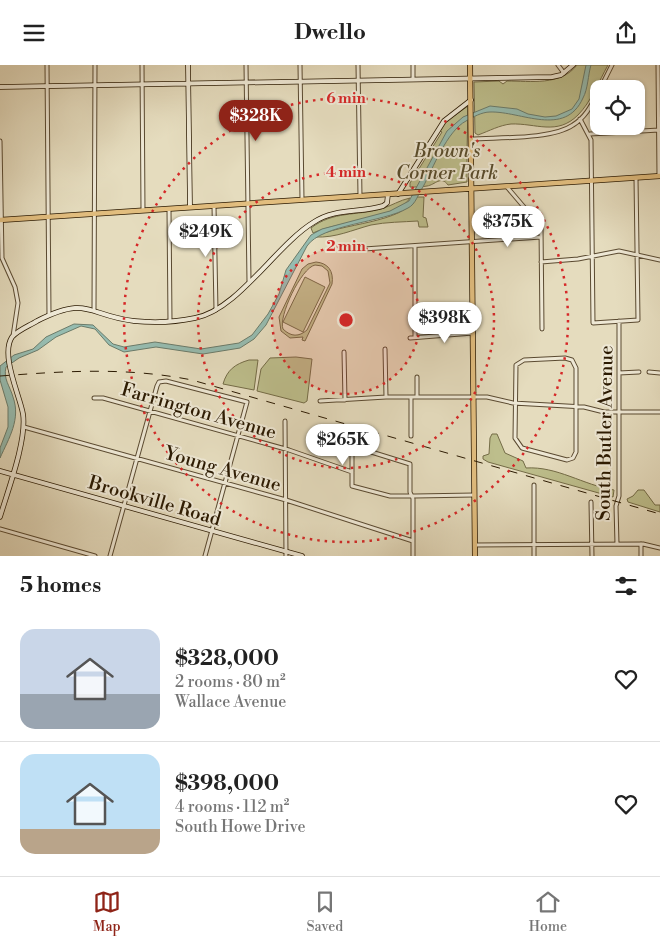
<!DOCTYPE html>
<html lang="en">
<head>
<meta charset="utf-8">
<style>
	:root { --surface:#fff; --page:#f6f6f6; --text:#222; --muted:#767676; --line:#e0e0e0; --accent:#8f2418 }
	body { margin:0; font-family:"Libre Bodoni",serif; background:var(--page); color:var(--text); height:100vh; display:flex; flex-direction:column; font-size:19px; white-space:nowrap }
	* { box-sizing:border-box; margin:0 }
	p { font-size:16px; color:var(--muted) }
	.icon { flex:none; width:28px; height:28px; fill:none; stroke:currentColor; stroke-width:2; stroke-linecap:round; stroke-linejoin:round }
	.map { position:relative; height:491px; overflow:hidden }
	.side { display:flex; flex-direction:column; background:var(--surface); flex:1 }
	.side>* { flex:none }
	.buttons { position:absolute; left:590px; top:15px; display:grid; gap:10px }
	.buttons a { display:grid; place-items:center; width:55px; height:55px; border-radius:10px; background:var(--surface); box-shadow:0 1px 4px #0004; font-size:25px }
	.price { position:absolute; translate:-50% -42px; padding:0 11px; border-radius:18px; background:#fff; color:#222; font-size:16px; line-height:32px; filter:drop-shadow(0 1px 2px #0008) }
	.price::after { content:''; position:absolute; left:50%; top:30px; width:15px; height:11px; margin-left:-8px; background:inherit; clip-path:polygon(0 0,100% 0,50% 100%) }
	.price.active { background:var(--accent); color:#fff }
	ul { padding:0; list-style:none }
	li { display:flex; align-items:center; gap:15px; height:125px; padding:0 20px }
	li+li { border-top:1px solid var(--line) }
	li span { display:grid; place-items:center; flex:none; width:140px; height:100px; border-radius:15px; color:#555 }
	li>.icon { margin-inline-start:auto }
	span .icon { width:60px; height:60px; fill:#fffc; stroke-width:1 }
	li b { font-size:21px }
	h2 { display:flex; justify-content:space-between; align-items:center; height:60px; padding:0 20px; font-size:21px }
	header { display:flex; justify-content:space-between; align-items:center; height:65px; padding:0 20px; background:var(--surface); font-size:22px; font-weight:800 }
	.tabs { display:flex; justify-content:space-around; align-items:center; height:70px; border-top:1px solid var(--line); background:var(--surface); font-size:14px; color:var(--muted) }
	.tabs a { display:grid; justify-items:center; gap:2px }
	.tabs .active { color:var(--accent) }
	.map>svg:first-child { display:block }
	.green { fill:#bdbe8c; stroke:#746c47; fill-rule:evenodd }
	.water { fill:#96bcb0; stroke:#6b7b6a }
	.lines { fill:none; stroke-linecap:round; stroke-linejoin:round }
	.street-casing { stroke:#5a4a31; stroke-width:5 }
	.secondary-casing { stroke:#2b1a02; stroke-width:5.5 }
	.primary-casing { stroke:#2b1a02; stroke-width:6 }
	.street { stroke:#eee8d5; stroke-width:3 }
	.secondary { stroke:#eee8d5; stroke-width:4 }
	.primary { stroke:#e2be7f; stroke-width:4.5 }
	.rail { stroke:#2b1a02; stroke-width:1; stroke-dasharray:9 9; stroke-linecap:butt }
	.ring { fill:none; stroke:#d62828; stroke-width:2.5; stroke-dasharray:2.5 5 }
	.labels { text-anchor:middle; stroke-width:4; stroke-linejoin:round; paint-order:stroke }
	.park-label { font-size:19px; font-style:italic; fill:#574b2b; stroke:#eee8d5 }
	.street-label { font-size:19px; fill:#2b1a02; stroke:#eee8d5 }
	.centre { fill:#d62828; stroke:#eee8d5; stroke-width:2.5 }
	.ring-label { font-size:15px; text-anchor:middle; font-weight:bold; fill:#d62828; stroke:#eee8d5; stroke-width:4; stroke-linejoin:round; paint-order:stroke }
</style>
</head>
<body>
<header><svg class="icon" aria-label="menu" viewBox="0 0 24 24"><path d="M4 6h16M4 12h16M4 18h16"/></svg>Dwello<svg class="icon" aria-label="share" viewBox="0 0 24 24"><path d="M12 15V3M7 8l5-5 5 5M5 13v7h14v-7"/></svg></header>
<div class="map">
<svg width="660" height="491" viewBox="0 0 660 491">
	<rect width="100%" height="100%" fill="#e5dcbe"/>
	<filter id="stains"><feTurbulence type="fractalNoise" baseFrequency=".004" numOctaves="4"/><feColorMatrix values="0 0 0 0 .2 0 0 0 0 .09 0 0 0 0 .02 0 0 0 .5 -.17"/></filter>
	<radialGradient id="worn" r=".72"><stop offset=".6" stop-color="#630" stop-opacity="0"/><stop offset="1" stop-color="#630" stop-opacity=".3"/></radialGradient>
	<path class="green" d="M577 0H608C599 16 591 37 578 50 557 71 536 58 511 59 500 60 489 66 478 70L475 68 474 17 499 16 503 19 507 16C530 16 561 21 577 0Z
		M468 41 467 85 465 87 467 89V117L448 120C441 110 435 120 427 121 422 122 416 122 410 122V118L442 67 439 65 441 60Z
		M417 132H424L423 152 426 153 428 162H419L418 156C403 157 386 157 371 160 352 165 336 173 315 172 340 158 403 159 417 132Z
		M410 133C399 153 335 157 313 168L311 163C333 146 356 151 381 144 391 141 400 135 410 133Z
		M316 197C328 198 334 206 332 219L305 276 302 275 303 272 290 273 281 266 279 252 302 204 308 199ZM315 200 322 201 328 206 330 218 307 265C299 272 291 272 283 264 278 252 301 203 315 200Z
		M305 212 325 222 303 267 283 257Z
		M296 292 312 294 307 336 304 338 257 326 261 304 270 293Z
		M249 295H258L254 325 223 319C227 305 235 299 249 295Z
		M492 369H497L505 388 523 396 526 403C557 401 583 420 614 425L613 432 488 397 483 394V391L489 389 490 373Z
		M638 425H644L655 440H660V447L628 437 627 434 633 431Z"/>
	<path class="water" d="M586 0H591C588 10 588 24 583 33 565 73 521 46 490 47 482 47 473 52 466 56 447 66 433 103 423 122 418 129 416 139 408 143 382 158 322 159 307 181L266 260 254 274 240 283 203 289 156 282 124 287 109 280 95 264 81 261 56 272 38 285 19 293 6 302C3 314 10 321 13 332 21 354 9 373 0 393V383L8 362V342L0 315V301L14 290 33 284 46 272 74 259 93 260 113 279 124 282 155 277 201 284 239 278 252 270 268 249 279 229 286 205 311 170 322 164 390 146 409 136 447 66 463 52 490 41 517 44 528 49 545 52 556 51 572 44 579 34Z"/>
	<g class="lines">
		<g class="street-casing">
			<path id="street" d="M47 0 49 250
				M142 0 143 145
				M246 0 249 216
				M300 0 302 134
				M358 0 360 131
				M413 0V14
				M558 0 564 8
				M658 0 659 111
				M600 24 612 0
				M580 54 591 75 593 258 638 255 636 113
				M590 69 659 65
				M471 74C498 72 551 75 573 60 586 52 592 39 599 26
				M0 76 2 193 15 222 18 238 13 271
				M507 122 541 162 542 264
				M214 141 216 245
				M169 144 170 256
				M415 181V272
				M364 184 541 172
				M541 197 578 194 619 186 660 195
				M94 245 95 0
				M410 273 473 268
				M385 284 386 332
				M344 287 345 335
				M565 293 572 295 576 303V387L573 393 567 395 522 383 515 373 516 300 524 295Z
				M649 307 660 308
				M619 308 639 307
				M411 332V371
				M417 332V312
				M94 333H103L289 385 352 407
				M320 336 386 332H487L513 338 584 342 604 347H660
				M285 356 286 491
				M24 362 286 435 413 476
				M534 420V491
				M591 437 592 491
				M0 464 95 491
				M617 479 616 441 619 431V256
				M641 479V491
				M475 480 643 479 660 483
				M110 491 157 321 159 317 166 316 247 337 205 491
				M413 491V434C413 432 411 430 410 427V399L352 381V421L390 431H415L474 430"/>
		</g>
		<g class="secondary-casing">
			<path id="secondary" d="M188 0 190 142
				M0 22 552 12 561 10 573 0
				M398 129 444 56 471 35
				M0 406 302 491
				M0 452C8 425 27 375 23 349 20 331 0 290 12 272 18 265 29 261 37 256 89 230 86 250 134 256 153 258 176 257 195 253 238 245 276 180 314 157 335 143 360 148 383 141L387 138 388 129"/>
		</g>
		<g class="primary-casing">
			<path id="primary" d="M470 0 475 491
				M0 155 660 111"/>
		</g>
		<use href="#street" class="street"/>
		<use href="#secondary" class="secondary"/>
		<use href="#primary" class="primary"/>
		<path class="rail" d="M0 311C67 306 126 302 192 315L660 449"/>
	</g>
	<circle cx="346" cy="255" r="74" fill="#d62828" fill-opacity=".12"/>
	<g class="ring">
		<circle cx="346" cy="255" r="74"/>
		<circle cx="346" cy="255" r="148"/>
		<circle cx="346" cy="255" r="222"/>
	</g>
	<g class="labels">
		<g class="park-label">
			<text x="447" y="92">Brown's<tspan x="447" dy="22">Corner Park</tspan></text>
		</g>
		<g class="street-label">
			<text transform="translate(199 345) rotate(16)" y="7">Farrington Avenue</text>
			<text transform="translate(604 368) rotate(-89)" y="7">South Butler Avenue</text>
			<text transform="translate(223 403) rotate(16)" y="7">Young Avenue</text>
			<text transform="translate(155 435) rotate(16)" y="7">Brookville Road</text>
		</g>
	</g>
	<circle cx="346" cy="255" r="8" class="centre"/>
	<g class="ring-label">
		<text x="346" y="38">6 min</text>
		<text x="346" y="112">4 min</text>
		<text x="346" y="186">2 min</text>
	</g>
	<rect width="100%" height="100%" filter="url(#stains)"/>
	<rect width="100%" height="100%" fill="url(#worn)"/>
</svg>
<div class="buttons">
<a><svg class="icon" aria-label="locate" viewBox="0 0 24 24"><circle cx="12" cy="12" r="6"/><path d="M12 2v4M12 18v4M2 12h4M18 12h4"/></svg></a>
</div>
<b class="price active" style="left:256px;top:77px">$328K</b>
<b class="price" style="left:508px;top:183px">$375K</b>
<b class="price" style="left:206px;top:193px">$249K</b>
<b class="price" style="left:445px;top:279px">$398K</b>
<b class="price" style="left:343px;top:401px">$265K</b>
</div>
<section class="side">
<h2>5 homes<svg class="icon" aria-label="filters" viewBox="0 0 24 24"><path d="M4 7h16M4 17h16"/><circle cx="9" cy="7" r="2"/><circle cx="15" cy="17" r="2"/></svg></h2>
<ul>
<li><span style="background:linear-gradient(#c9d6e8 65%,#9aa5b1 0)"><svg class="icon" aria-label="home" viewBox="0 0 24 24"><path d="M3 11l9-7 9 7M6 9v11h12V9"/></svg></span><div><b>$328,000</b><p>2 rooms · 80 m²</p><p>Wallace Avenue</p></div><svg class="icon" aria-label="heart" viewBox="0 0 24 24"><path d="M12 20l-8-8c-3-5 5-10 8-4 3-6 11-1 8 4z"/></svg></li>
<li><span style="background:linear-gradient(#bfe0f5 75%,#b9a48a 0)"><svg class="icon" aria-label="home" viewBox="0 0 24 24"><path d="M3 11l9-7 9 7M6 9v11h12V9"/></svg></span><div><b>$398,000</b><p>4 rooms · 112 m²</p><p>South Howe Drive</p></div><svg class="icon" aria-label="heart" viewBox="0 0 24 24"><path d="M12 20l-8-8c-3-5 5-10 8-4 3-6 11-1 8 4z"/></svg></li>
</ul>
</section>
<nav class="tabs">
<a class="active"><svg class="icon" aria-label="map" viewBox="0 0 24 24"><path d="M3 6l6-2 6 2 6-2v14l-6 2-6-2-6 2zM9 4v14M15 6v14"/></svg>Map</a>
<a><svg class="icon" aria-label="saved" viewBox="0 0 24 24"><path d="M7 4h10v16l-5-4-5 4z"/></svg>Saved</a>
<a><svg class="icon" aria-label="home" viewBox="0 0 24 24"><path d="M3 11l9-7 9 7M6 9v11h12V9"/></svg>Home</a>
</nav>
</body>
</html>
